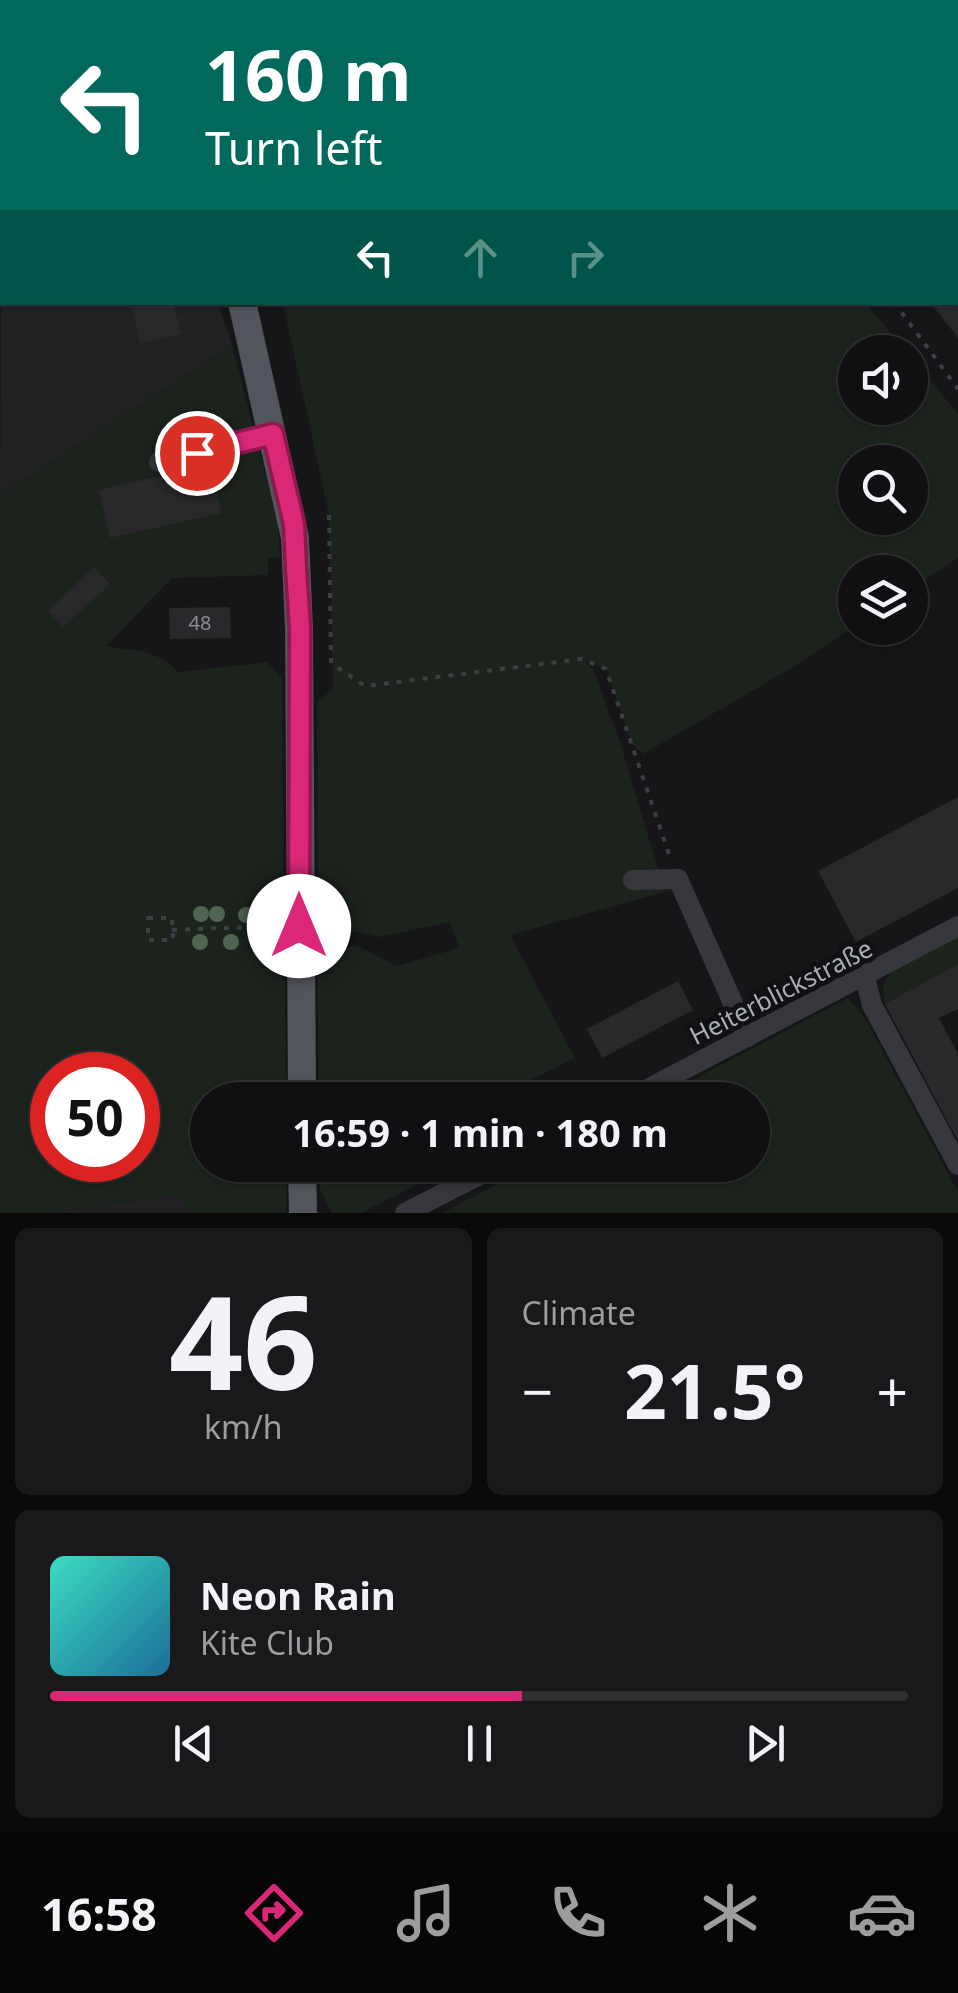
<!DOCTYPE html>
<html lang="en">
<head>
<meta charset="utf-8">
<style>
	body { margin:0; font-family:"Noto Sans",sans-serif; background:#19191b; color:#f1f3f6; height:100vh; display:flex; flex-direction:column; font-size:38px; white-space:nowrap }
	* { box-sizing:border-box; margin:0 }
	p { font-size:32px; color:#9c9d9f }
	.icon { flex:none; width:55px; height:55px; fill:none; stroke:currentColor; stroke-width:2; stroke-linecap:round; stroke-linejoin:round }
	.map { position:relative; height:1213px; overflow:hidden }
	.panel { display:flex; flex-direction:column; gap:15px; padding:15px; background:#09090a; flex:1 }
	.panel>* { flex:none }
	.guide { position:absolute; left:0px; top:0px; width:960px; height:305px; box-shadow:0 2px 8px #0004,0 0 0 2px #303032; background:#00695c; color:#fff; overflow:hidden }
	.buttons { position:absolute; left:838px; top:335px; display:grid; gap:20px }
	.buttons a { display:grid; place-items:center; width:90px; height:90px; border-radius:50%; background:#101012; box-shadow:0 2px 8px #0004,0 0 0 2px #303032; font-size:50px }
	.speed { position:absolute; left:30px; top:1052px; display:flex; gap:20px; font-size:50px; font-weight:700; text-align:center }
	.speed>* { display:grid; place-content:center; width:130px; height:130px; border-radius:50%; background:#101012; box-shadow:0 2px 8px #0004,0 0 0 2px #303032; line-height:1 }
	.speed .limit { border:15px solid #d22; background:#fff; color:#111 }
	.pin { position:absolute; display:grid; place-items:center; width:85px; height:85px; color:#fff; margin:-42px; border:5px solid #fff; border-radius:50%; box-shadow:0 2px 10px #0007 }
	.me { position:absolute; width:110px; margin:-55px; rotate:0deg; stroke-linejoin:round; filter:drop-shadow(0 0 8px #0008) }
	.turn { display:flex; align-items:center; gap:35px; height:210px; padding:0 40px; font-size:45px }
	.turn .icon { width:130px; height:130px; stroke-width:2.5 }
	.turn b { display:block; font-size:70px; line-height:85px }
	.lanes { display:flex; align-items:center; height:95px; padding:0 40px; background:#0003; justify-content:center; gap:50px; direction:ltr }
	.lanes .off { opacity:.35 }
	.big { font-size:75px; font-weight:700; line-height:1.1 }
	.panel .widget { flex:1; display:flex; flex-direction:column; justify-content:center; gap:15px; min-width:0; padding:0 35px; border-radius:15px; background:#19191b }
	.panel .dial { align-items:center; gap:0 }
	.dial b { font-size:130px; line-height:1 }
	.song { display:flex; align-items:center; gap:30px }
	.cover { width:120px; height:120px; border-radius:15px; background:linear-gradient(135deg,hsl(170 70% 55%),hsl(200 70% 35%)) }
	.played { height:10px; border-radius:5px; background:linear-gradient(90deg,#db2777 55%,#303032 55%) }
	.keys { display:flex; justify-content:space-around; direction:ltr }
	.heat { display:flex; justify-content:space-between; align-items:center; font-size:55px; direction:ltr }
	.panel .tiles { flex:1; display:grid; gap:15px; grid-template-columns:1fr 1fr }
	.widget:last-child { grid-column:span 2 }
	.trip { position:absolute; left:190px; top:1082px; width:580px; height:100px; border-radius:50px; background:#101012; box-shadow:0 2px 8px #0004,0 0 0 2px #303032; font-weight:700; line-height:100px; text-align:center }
	.menu { display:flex; height:160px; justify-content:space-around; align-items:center; background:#060607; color:#9c9d9f }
	.menu .icon { width:70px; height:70px }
	.menu .active { color:#db2777 }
	.menu b { font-size:45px; color:#f1f3f6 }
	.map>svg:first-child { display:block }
	.built { fill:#222225 }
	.green { fill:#1c231d; fill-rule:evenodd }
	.building { fill:#29292c }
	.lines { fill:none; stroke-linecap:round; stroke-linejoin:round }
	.path { stroke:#3d3f44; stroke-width:4; stroke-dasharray:5 8; stroke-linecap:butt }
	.minor { stroke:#37383d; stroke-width:20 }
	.major { stroke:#53555c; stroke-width:28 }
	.tree { fill:#506452 }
	.route-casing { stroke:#8e194d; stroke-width:25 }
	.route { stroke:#db2777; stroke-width:18 }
	.labels { text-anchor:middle; stroke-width:10; stroke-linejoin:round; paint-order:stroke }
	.number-label { font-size:20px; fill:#888b94 }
	.street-label { font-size:25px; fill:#a8adb8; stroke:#111113 }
</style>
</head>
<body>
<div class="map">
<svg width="958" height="1213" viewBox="0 0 958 1213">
	<rect width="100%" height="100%" fill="#161618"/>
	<g class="built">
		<path d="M2 137V302L218 303 232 345 0 495Z"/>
		<path d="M182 1195 189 1213H47Z"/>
	</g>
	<g class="green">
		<path d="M283 303H865L907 352H855V408H910V356L958 414V558L910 590V572H855V626L795 666 643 754 632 744 606 669 585 661 594 671 621 745 665 892 510 935 575 1058 516 1087 523 1100H319L317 954 356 945 397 966 459 948 450 922 380 937 318 925 317 702 333 689 329 515ZM855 462H910V518H855Z"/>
		<path d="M232 345 278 523 280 557 268 558V575L172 578 106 646C133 651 158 649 178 672L267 662 282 678 286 1100H208V1165H287L286 1213H189L182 1195 47 1213H0V495ZM52 1075H138V1160H52Z"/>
		<path d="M958 935V964L885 1004 883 987 891 970Z"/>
		<path d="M848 998 865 1018 958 1192V1213H442L533 1165H752V1100H655Z"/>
		<path d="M320 1165H455L361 1213H332L320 1189Z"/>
	</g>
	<g class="building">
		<path d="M131 302H173L181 334 140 343Z"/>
		<path d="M930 302H958V338Z"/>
		<path d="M210 465 221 513 110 538 99 490Z"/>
		<path d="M94 567 110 584 63 627 48 611Z"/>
		<path d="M230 607 231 638 170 639 169 608Z"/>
		<path d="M958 797V888L856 942 818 871Z"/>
		<path d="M958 964V1009L939 1018 958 1054V1141L885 1004Z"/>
		<path d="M678 981 693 1010 602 1058 587 1029Z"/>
	</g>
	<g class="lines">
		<g class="path">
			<path d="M137 0V2"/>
			<path d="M726 0 727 2"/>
			<path d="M81 2 85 0"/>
			<path d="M447 2 452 0"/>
			<path d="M490 2 495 0"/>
			<path d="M0 53 2 51"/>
			<path d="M0 124 2 122"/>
			<path d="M894 302 958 389"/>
			<path d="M329 515 331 663 365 686 582 659 606 669 671 860"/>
			<path d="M148 918H172L173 940H148Z"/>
			<path d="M172 930 279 926"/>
		</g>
		<g class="minor">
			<path d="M0 87 2 86"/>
			<path d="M159 462 273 434"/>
			<path d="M633 880 678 879 748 1037"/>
			<path d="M865 977 872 1005 958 1165"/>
			<path d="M626 1100 958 926"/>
			<path d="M405 1213 499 1165"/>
		</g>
		<g class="major">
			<path d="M165 0V2"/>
			<path d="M242 302 295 538 299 629 302 1100"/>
			<path d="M302 1165 303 1213"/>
		</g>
	</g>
	<g class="tree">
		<circle cx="261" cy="913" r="8"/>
		<circle cx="201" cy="914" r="8"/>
		<circle cx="217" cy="914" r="8"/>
		<circle cx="246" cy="915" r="8"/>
		<circle cx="260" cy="941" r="8"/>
		<circle cx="200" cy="942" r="8"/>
		<circle cx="231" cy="942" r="8"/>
	</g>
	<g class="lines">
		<defs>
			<path id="route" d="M197 453 273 434 294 524 296 568 300 628 299 926"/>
		</defs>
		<use href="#route" class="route-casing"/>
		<use href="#route" class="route"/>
	</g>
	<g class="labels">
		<g class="number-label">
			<text x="200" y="630">48</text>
		</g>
		<g class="street-label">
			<text transform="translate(781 992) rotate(-27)" y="9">Heiterblickstraße</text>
		</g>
	</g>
</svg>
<div class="buttons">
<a><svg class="icon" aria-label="sound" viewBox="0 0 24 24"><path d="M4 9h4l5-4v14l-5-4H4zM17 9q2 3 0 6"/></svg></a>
<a><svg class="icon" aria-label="search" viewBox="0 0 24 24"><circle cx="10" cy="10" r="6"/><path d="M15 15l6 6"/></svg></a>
<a><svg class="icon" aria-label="layers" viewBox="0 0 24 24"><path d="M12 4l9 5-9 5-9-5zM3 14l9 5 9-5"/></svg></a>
</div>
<div class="speed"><div class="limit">50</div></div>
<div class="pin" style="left:197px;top:453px;background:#d93025"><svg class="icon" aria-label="arrive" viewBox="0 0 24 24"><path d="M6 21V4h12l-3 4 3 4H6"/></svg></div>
<svg class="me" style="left:299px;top:926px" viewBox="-20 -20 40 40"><circle r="19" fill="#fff"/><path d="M0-13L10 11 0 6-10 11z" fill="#db2777"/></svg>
<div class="trip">16:59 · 1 min · 180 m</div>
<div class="guide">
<div class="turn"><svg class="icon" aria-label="left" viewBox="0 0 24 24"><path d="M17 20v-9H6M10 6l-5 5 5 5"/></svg><div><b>160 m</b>Turn left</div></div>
<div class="lanes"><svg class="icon" aria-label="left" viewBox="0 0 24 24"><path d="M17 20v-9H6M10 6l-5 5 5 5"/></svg><svg class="icon off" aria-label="ahead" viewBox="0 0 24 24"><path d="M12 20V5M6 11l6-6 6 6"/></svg><svg class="icon off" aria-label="right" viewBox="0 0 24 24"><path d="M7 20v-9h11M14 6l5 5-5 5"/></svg></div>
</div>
</div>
<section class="panel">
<div class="tiles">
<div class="widget dial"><b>46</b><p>km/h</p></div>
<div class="widget"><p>Climate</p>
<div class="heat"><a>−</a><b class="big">21.5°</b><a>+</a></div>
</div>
<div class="widget">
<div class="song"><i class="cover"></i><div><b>Neon Rain</b><p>Kite Club</p></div></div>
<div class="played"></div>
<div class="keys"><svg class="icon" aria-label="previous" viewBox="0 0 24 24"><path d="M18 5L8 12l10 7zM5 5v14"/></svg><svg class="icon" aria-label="pause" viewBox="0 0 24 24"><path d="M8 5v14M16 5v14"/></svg><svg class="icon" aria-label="next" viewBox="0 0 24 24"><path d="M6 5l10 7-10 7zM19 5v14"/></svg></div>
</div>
</div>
</section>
<nav class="menu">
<b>16:58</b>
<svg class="icon active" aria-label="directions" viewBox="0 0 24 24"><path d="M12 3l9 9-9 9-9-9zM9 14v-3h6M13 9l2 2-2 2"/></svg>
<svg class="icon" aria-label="music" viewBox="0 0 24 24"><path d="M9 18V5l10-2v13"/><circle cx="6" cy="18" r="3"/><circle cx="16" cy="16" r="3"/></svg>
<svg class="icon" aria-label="phone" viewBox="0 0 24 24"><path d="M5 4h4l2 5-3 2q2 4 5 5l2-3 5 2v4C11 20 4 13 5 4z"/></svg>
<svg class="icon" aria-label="climate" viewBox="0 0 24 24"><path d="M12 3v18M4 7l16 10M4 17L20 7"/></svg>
<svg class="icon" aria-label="car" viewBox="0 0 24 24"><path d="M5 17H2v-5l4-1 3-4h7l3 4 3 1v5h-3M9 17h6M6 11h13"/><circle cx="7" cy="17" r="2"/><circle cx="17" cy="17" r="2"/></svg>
</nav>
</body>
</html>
